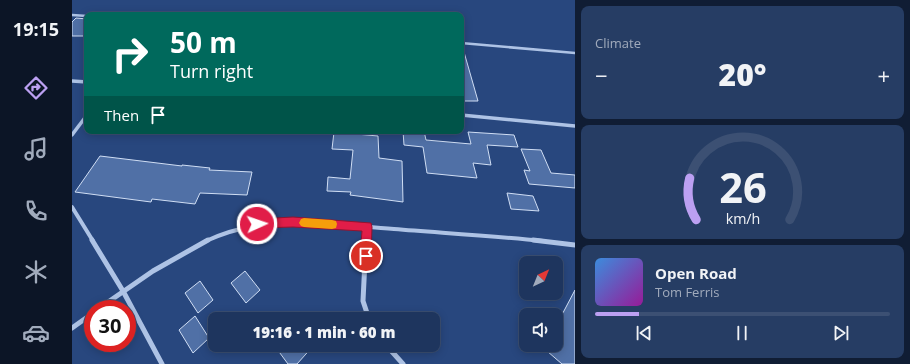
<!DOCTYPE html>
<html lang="en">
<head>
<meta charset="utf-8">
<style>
	body { margin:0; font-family:"Open Sans",sans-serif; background:#263d64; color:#f1f3f6; height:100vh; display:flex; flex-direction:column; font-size:15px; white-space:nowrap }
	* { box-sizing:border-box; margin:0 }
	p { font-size:13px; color:#a1abbc }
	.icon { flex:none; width:22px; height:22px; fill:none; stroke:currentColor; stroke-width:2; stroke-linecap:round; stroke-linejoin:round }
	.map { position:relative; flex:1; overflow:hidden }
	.sheet { display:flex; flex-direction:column; gap:6px; padding:6px; background:#101d34; width:335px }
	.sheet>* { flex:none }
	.guide { position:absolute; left:12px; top:12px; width:380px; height:122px; border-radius:8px; box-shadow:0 2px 10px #0003,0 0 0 1px #3c5073; background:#00695c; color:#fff; overflow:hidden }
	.needle { width:26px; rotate:43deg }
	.buttons { position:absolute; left:447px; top:256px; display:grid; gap:8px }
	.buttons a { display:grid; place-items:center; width:44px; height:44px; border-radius:8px; background:#1e355e; box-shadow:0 2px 10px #0003,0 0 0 1px #3c5073; font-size:20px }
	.speed { position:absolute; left:12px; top:300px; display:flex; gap:8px; font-size:20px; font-weight:700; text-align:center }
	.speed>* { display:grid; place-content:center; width:52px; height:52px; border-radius:50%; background:#1e355e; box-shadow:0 2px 10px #0003,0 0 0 1px #3c5073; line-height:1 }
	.speed .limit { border:6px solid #d22; background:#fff; color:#111 }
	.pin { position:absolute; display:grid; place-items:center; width:34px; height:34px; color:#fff; margin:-17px; border:2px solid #fff; border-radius:50%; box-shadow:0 1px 4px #0007 }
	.me { position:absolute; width:44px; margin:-22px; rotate:87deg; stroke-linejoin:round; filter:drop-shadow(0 0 3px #0008) }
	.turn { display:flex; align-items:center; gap:14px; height:84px; padding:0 20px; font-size:18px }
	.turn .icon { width:52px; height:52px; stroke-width:2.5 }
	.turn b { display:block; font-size:28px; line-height:34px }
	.then { display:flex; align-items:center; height:38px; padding:0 20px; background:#0003; gap:8px; font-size:15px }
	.big { font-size:30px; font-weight:800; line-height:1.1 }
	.sheet .card { flex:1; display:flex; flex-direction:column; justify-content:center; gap:6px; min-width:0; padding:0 14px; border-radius:8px; background:#263d64 }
	.sheet .dial { align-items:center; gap:0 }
	.dial svg { height:104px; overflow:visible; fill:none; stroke:#3c5073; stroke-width:7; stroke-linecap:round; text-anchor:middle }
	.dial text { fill:#f1f3f6; stroke:none }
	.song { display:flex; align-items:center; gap:12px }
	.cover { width:48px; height:48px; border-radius:6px; background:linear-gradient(135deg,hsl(210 70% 55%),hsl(300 70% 35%)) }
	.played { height:4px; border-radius:2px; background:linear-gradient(90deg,#bca0f2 15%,#3c5073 15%) }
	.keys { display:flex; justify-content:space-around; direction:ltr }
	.heat { display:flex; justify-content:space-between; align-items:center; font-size:22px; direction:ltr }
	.trip { position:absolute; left:136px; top:312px; width:232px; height:40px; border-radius:8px; background:#1e355e; box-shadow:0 2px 10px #0003,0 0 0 1px #3c5073; font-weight:800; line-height:40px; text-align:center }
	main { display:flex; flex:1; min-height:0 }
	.menu { display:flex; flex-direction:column; width:72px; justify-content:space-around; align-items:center; background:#0c1526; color:#a1abbc }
	.menu .icon { width:28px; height:28px }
	.menu .active { color:#bca0f2 }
	.menu b { font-size:18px; color:#f1f3f6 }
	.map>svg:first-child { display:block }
	.building { fill:#5070a6; stroke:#d0def4 }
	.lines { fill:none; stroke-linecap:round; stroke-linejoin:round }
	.street-far3 { stroke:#aec3e5; stroke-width:2.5 }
	.street-far2 { stroke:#aec3e5; stroke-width:3.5 }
	.street-far1 { stroke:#aec3e5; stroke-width:4 }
	.street { stroke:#aec3e5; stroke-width:5 }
	.route { fill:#e11d48; stroke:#92132f }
	.slow { fill:#f59e0b }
</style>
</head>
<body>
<main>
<nav class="menu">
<b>19:15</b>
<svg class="icon active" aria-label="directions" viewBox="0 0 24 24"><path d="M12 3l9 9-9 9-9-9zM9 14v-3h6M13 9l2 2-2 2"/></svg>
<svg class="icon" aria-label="music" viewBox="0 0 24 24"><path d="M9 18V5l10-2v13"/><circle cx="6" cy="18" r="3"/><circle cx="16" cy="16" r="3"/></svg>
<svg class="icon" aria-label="phone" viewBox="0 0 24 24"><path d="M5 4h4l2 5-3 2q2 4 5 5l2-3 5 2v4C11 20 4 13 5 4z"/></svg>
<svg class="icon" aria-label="climate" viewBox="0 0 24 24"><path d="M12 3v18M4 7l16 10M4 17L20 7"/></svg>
<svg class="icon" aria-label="car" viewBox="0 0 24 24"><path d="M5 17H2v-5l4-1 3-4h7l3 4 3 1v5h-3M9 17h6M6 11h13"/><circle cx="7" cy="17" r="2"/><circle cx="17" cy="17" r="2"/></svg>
</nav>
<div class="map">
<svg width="503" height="364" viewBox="0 0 503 364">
	<rect width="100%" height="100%" fill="#28477e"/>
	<g class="building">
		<path d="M4 18 15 19V32L11 36H0V22Z"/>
		<path d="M392 52 406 101H389V53Z"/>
		<path d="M331 131H352L354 140 399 144 396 132 442 135 446 147 415 145 419 165 401 163 405 178 355 173 351 147 332 145Z"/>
		<path d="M262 132 306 136 307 158 330 161 331 202 278 195 279 192 255 191 256 177 278 179 281 150 260 149Z"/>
		<path d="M449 149 469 150 479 173 503 175V188L457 184 452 170 458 171Z"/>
		<path d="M28 156 110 166V165L138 168 137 170 180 172 175 195 128 193 123 204 80 199 79 202 3 192Z"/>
		<path d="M435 193 461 196 467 211 439 209Z"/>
		<path d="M173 271 188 290 174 303 159 283Z"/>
		<path d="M128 281 141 300 126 313 113 293Z"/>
		<path d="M503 290V364H490L468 345H484V326Z"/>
		<path d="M123 316 137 338 121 353 107 330Z"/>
		<path d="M202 345H242L225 364H216Z"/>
	</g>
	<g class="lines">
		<g class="street-far3">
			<path d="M0 15 15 16"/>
			<path d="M389 43 503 53"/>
		</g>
		<g class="street-far2">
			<path d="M0 81 15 82"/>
			<path d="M389 115 503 126"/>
			<path d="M0 135 15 115"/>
		</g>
		<g class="street-far1">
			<path d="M0 207 21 241"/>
			<path d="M134 241C197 212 255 224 322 229 372 233 421 236 471 241"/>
			<path d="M294 241 295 227"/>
		</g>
		<g class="street">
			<path d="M20 240 51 291 90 364"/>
			<path d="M294 240 291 301 297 319"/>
			<path d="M461 240 503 245"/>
			<path d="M26 309 81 271 136 240"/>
			<path d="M0 328 21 313"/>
			<path d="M314 345 331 364"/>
		</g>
	</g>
	<path class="route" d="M221 217 299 223 300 227 299 256 297 260 294 262 290 260 288 256 290 231 221 227 185 228 181 227 180 224 181 220 185 219Z"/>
	<path class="slow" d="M232 218 260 220 264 221 265 224 264 228 260 229 232 227 229 226 227 223 229 219Z"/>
</svg>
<div class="buttons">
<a><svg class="needle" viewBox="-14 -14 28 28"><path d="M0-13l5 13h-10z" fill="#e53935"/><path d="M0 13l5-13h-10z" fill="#a1abbc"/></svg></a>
<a><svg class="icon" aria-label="sound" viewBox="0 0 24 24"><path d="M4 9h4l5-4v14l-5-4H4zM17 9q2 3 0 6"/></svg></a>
</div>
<div class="speed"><div class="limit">30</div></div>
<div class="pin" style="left:294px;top:256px;background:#d93025"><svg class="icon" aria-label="arrive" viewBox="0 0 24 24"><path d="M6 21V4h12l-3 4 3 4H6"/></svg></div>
<svg class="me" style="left:185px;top:224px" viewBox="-20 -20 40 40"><circle r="17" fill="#e11d48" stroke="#fff" stroke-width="3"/><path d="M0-11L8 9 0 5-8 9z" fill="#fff"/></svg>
<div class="trip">19:16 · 1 min · 60 m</div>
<div class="guide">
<div class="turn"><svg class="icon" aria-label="right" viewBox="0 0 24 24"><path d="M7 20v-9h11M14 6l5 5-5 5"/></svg><div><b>50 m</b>Turn right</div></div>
<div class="then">Then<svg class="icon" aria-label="arrive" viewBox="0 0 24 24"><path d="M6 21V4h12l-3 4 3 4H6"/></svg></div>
</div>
</div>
<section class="sheet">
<div class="card"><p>Climate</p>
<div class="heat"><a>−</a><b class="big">20°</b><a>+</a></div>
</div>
<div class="card dial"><svg viewBox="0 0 100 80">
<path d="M14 69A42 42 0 1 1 86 69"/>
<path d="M14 69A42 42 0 0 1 9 37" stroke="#bca0f2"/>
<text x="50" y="56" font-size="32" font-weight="700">26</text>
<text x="50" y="72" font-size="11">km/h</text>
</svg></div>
<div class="card">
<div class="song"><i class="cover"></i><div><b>Open Road</b><p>Tom Ferris</p></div></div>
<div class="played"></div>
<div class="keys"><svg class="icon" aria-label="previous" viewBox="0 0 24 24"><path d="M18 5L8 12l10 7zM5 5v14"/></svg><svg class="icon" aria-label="pause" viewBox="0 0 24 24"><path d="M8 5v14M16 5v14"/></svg><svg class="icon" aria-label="next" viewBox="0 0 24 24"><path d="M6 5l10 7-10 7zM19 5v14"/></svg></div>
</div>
</section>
</main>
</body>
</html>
